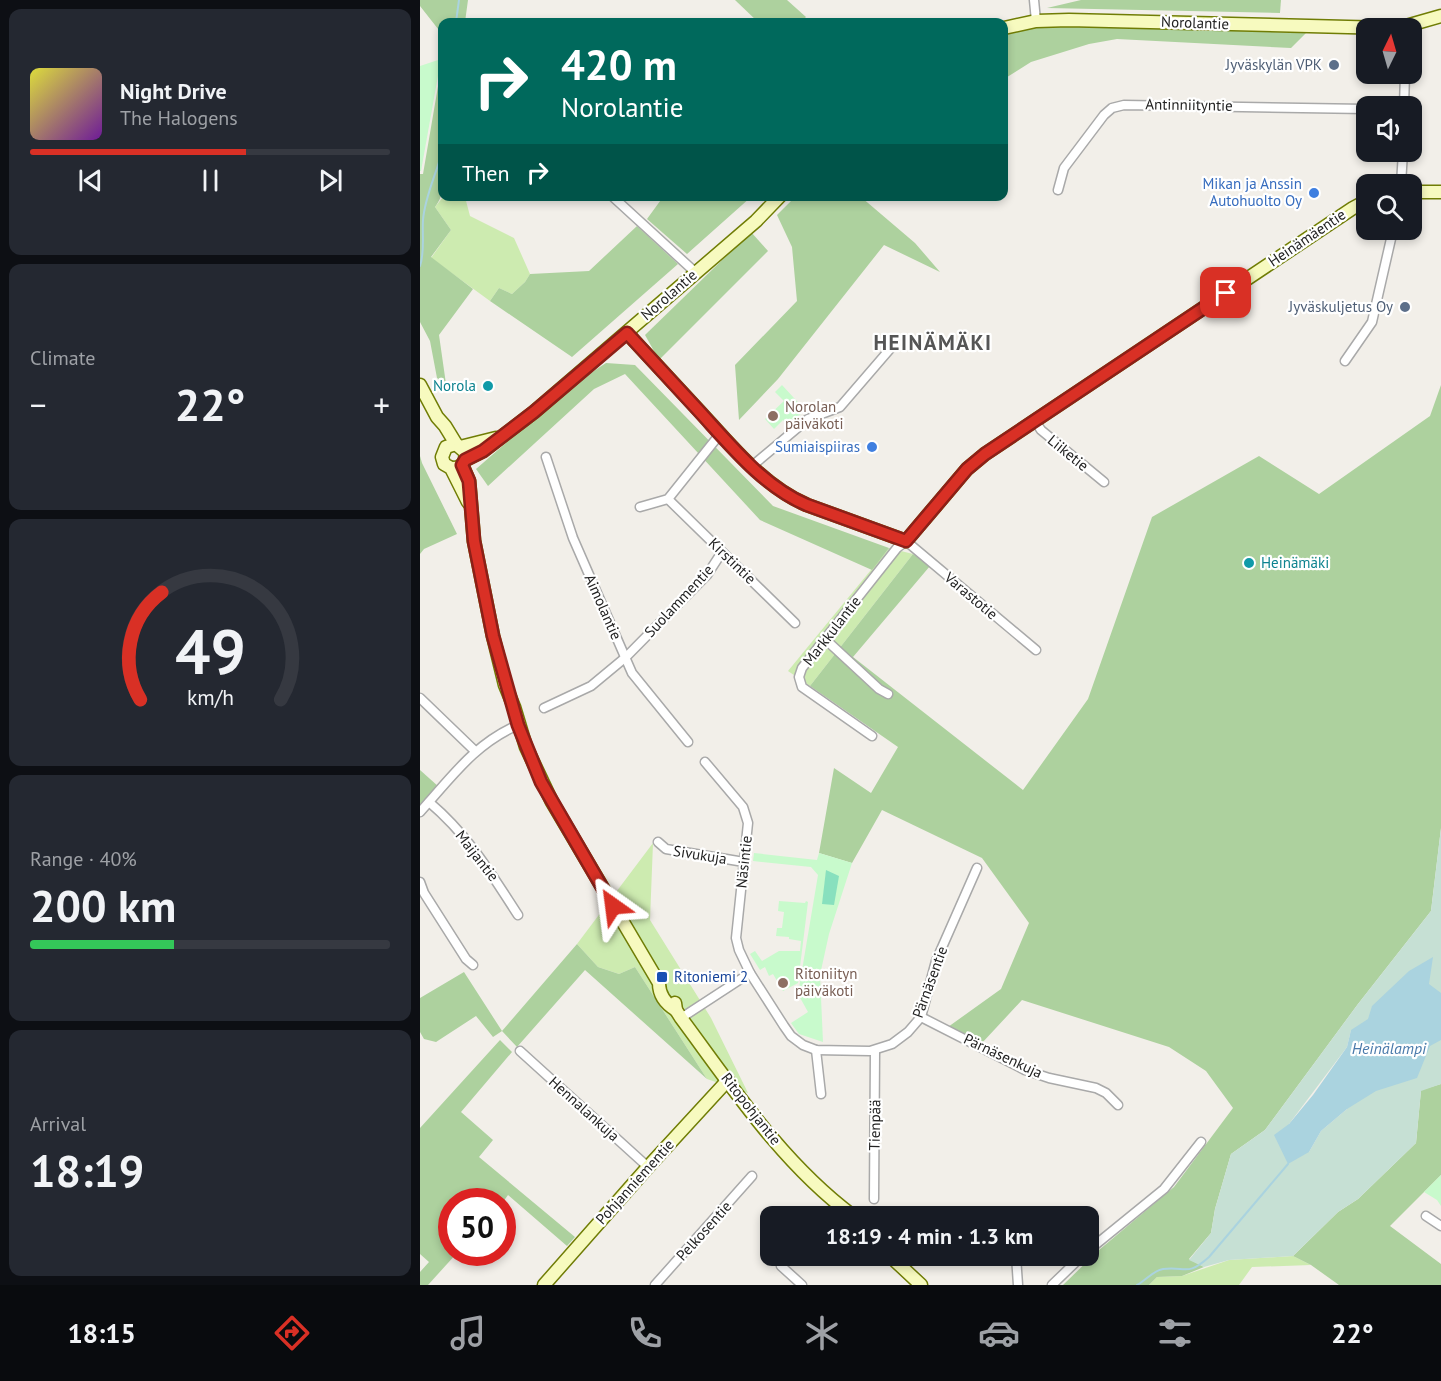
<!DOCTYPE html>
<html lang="en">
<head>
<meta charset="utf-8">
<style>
	body { margin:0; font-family:"PT Sans",sans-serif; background:#242831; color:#f1f3f6; height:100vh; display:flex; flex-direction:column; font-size:22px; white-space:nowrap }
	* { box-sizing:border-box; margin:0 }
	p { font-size:20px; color:#9ea1a6 }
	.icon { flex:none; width:33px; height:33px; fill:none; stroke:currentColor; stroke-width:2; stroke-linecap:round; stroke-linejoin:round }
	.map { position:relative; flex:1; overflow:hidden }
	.details { display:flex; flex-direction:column; gap:9px; padding:9px; background:#0d0f14; width:420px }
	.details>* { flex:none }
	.hud { position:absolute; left:18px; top:18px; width:570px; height:183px; border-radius:12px; box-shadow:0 3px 9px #0003; background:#00695c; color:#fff; overflow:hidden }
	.needle { width:39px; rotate:5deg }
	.controls { position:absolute; left:936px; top:18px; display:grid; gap:12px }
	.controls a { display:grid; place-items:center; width:66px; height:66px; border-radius:12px; background:#171b24; box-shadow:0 3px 9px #0003; font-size:30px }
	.speed { position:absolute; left:18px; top:1188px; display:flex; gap:12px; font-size:30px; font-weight:700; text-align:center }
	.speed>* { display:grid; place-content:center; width:78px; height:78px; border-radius:50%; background:#171b24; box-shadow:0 3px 9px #0003; line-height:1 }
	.speed .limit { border:9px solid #d22; background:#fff; color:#111 }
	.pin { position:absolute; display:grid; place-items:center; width:51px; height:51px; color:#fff; margin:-26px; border-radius:12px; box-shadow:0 3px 9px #0006 }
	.me { position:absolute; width:66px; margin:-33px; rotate:329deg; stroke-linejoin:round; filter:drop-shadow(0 0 4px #0008) }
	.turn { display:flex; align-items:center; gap:21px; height:126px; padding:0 24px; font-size:27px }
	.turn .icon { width:78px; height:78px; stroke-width:2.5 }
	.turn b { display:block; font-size:42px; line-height:51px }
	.then { display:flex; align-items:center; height:57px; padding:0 24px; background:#0003; gap:12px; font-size:22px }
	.big { font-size:45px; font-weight:800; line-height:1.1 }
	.details .card { flex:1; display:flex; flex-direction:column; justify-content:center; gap:9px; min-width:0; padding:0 21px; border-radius:12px; background:#242831 }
	.details .dial { align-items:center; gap:0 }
	.dial svg { height:156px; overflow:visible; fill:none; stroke:#363941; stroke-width:7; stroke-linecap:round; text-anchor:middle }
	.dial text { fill:#f1f3f6; stroke:none }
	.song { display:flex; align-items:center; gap:18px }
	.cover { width:72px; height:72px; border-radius:9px; background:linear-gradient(135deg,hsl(60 70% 55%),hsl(280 70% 35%)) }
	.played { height:6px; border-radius:3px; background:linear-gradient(90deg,#d93025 60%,#363941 60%) }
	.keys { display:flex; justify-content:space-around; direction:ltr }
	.heat { display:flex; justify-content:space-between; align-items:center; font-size:33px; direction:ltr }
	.charge { height:9px; border-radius:4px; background:linear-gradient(90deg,#34c759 40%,#363941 0) }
	.trip { position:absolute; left:340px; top:1206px; width:339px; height:60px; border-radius:12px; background:#171b24; box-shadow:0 3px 9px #0003; font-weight:800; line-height:60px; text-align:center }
	.tab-bar { display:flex; height:96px; justify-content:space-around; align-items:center; background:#090b0e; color:#9ea1a6 }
	.tab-bar .icon { width:42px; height:42px }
	.tab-bar .selected { color:#d93025 }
	.tab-bar b { font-size:27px; color:#f1f3f6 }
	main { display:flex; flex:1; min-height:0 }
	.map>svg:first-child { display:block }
	.grass { fill:#cdebb0 }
	.forest { fill:#add19e }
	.wetland { fill:#c6e0d4; fill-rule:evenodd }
	.park { fill:#c8facc }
	.pitch { fill:#88e0be }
	.water { fill:#aad3df }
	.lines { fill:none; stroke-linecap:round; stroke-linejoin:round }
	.stream { stroke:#aad3df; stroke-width:2 }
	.street-casing { stroke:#a9a9a9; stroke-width:11 }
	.secondary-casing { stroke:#707d05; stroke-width:15 }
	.street { stroke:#fff; stroke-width:8 }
	.secondary { stroke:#f7fabf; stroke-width:12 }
	.route-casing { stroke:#8d1f18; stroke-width:15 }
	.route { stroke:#d93025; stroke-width:10 }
	.service-dot { fill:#5c6f8a; stroke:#fff; stroke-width:2 }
	.shop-dot { fill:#3f7fe0; stroke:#fff; stroke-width:2 }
	.culture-dot { fill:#0f9aa8; stroke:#fff; stroke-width:2 }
	.education-dot { fill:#8d6e63; stroke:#fff; stroke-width:2 }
	.transit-dot { fill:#1a4fb4; stroke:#fff; stroke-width:2 }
	.labels { text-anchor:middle; stroke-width:4.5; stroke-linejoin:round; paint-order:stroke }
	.street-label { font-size:15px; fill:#222; stroke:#fff }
	.service-label { font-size:15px; fill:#4e5e75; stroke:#fff; text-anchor:end }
	.shop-label { font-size:15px; fill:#366cbe; stroke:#fff; text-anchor:end }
	.culture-label { font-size:15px; fill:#0d838f; stroke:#fff; text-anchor:end }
	.education-label { font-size:15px; fill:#785e54; stroke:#fff; text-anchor:start }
	.transit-label { font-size:15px; fill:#164399; stroke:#fff; text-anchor:start }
	.water-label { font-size:16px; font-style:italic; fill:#4a7aab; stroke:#fff }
	.district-label { font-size:21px; font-weight:bold; letter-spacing:1.5px; fill:#555; stroke:#fff }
</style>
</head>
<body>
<main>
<section class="details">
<div class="card">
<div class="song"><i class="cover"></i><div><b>Night Drive</b><p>The Halogens</p></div></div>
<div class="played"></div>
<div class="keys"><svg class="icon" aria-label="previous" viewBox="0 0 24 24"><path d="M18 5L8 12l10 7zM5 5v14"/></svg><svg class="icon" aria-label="pause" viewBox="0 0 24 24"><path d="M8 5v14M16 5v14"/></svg><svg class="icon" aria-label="next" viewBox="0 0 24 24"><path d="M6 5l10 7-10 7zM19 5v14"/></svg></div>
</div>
<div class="card"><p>Climate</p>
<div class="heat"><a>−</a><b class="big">22°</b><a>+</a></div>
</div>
<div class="card dial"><svg viewBox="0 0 100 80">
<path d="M14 69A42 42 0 1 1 86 69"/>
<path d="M14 69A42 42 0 0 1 25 14" stroke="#d93025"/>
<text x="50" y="56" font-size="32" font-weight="700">49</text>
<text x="50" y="72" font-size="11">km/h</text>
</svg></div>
<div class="card"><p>Range · 40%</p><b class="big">200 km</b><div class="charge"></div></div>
<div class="card"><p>Arrival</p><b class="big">18:19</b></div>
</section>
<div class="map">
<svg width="1021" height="1285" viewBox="0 0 1021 1285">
	<rect width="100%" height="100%" fill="#f2efe9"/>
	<g class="grass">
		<path d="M23 197H45L50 216 94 238 110 274 105 282 92 294 79 288 70 301 11 258 31 230 15 207Z"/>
		<path d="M469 548 493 554 390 686 368 671Z"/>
		<path d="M233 843 230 920 291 1018 328 1093 287 1079 215 967 199 974 178 967 157 944Z"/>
		<path d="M873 1256 891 1265 832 1267 819 1285H729L737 1277 762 1276 809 1260Z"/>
	</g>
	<g class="forest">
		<path d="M0 0H48L45 22H22V34L0 6Z"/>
		<path d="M315 0H367L386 17 381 22H338Z"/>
		<path d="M661 0H861L860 13 627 8Z"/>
		<path d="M616 25 886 33 871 48 697 39 669 44 611 62 584 79V33Z"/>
		<path d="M22 63V168C18 185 28 189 15 207L31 230 11 257 53 289 19 335 26 384 17 378 10 341 0 322V174H3Z"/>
		<path d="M376 196 441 197 495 243 520 272 464 245 358 379 319 420 315 365 377 301 372 247 357 215Z"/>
		<path d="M243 197V196L331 197 267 254 227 219Z"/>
		<path d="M217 226 258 264 152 357 70 301 79 288 92 294 105 282 110 274 169 271Z"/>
		<path d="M331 232 348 251 239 360 225 335Z"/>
		<path d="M186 363 215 365 353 506 469 548 452 570 340 520 205 374 174 389 68 486 56 469 154 384Z"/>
		<path d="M1021 385V828L1011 911 938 1004 845 1130 811 1154 795 1209 791 1233 769 1259 784 1267 762 1276 737 1277 729 1285H643L679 1250 754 1187 813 1108 786 1071 749 1047 602 1000 562 1043 528 1027 581 989 609 923 562 858 462 810 432 863 399 853 414 768 451 793 478 747 390 686 493 554 510 566 433 657 603 790 668 699 732 517 839 456 899 494 1010 416Z"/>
		<path d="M0 456 2 463 37 534 4 549 0 554Z"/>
		<path d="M0 770 19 787 0 808Z"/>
		<path d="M157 944 178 967 199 974 215 967 287 1079 165 970 97 1047 82 1031 73 1037 56 1016 16 1042 4 1039 0 1032V998L44 972 82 1031Z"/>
		<path d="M80 1040 92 1052 41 1112 73 1140 59 1157 155 1237 147 1246 88 1195 83 1202H32V1252L37 1253 8 1285H0V1272L9 1262 0 1254V1128Z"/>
		<path d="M1021 1084V1175L970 1226 1021 1264V1285H919L891 1265 873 1256 918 1212 938 1199 996 1143 1001 1090Z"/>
	</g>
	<path class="wetland" d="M1021 828V1084L1001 1091 996 1143 938 1199 918 1212 873 1256 809 1260 784 1267 769 1260 791 1233 795 1209 811 1154 845 1130 938 1004 1011 911ZM931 1030 927 1109 901 1131 889 1152 869 1124 927 1047Z"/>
	<g class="park">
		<path d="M21 59 1 171H0V66Z"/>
		<path d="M362 385 385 410 369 425 363 420 354 429 345 419 364 401 355 392Z"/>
		<path d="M334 853 397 860 399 853 432 863 409 934 400 975 403 1042 379 1034 371 1023 388 1012 378 994 398 875 391 867 333 861Z"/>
		<path d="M359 901 385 903 386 901 388 902 378 983 363 991 353 974 349 976 345 967 340 970 330 954 335 951 342 961 359 951H380L381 941 369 939V937L356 936 357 928H362L364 912 358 911Z"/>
		<path d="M1021 1175V1206L1017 1200 1004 1192Z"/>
	</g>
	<path class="pitch" d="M406 870 419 876 414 905 402 904Z"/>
	<path class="water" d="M1013 957 1009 984 1021 993V1040L1010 1046 997 1078 956 1091 927 1109 901 1131 889 1152 868 1164 854 1135 869 1124 893 1095 927 1047 931 1030 948 1019 952 1006 989 971Z"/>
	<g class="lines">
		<g class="stream">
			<path d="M36 22 39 0"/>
			<path d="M0 266C5 251 2 236 3 220 5 196 16 175 22 152"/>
			<path d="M717 1285C725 1281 734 1270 743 1269 766 1266 767 1277 789 1257L868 1164"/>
		</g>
		<defs>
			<g id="street">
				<path d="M614 0 616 21"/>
				<path d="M984 106 985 74"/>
				<path d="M981 184 983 152"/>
				<path d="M638 190 644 168 684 115 692 108 704 105 946 109"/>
				<path d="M192 196 275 272"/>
				<path d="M925 361 952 322 973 230"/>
				<path d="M615 421 621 430 684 482"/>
				<path d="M126 457 153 538 212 673 268 742"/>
				<path d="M332 466 388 419 420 407 470 349"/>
				<path d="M248 499 375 623"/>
				<path d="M220 507 248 499 300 434"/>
				<path d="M405 639 459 689 468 694"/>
				<path d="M0 698 55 751"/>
				<path d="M124 708 171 686 206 657 287 575 302 552"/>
				<path d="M452 736 382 687 379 677 382 668 477 548 486 541 616 650"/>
				<path d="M285 762 323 807 328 823 316 938 319 950 330 973"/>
				<path d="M9 802C49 836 70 872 98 915"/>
				<path d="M0 812C31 778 54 744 98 725"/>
				<path d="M238 842 246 849 324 862"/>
				<path d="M0 882 4 893 46 959 53 965"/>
				<path d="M501 1017 605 1070 629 1078 676 1088 686 1093 698 1105"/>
				<path d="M261 1018 330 973 364 1026 371 1036 383 1045 396 1050 450 1051 472 1044 488 1032 501 1017 516 961 557 868"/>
				<path d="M396 1050 401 1094"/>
				<path d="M100 1051 228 1167"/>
				<path d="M454 1199 455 1051"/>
				<path d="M1006 1216 1021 1226"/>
				<path d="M669 1250 744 1189 781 1142"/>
				<path d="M596 1256 598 1285"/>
				<path d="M361 1266 382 1285"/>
				<path d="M235 1285 332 1176"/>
				<path d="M632 1285 662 1256"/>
			</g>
			<g id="secondary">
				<path d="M584 28 616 21 649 20 967 28"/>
				<path d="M979 28 1021 16"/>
				<path d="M992 192H1021"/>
				<path d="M207 333C232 360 257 387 283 415 313 448 345 487 387 505L486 541 547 469 565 454 933 208 946 201"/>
				<path d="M0 385 17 417 25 426 36 444 45 452C47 462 41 469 31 468"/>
				<path d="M36 444 26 447 22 457 24 464 31 468 48 502"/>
				<path d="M40 447 76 438"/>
				<path d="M45 460 63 451 114 412 336 221 360 196"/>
				<path d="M42 465 49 481 54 541 73 636 85 685 94 707 106 747 132 802 239 983C239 995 246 1004 256 1010"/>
				<path d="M255 1003 256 1010 261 1018C313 1088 362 1163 433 1216"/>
				<path d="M470 1256 501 1285"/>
				<path d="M124 1285 228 1167 308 1080"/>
			</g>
		</defs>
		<use href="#street" class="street-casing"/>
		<use href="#secondary" class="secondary-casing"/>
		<use href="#street" class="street"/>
		<use href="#secondary" class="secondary"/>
	</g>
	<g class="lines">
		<defs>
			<path id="route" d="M193 906 121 782 98 725 73 636 54 541 49 481 42 465 45 460 63 451 114 412 207 333C231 359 255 385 279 411 311 446 344 487 387 505L486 541 547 469 565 454 806 293"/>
		</defs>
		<use href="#route" class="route-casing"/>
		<use href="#route" class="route"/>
	</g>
	<g class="service-dot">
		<circle cx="914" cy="65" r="6"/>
		<circle cx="985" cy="307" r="6"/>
	</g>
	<g class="shop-dot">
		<circle cx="894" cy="193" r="6"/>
		<circle cx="452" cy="447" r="6"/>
	</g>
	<g class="culture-dot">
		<circle cx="68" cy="386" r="6"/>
		<circle cx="829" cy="563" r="6"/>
	</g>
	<g class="education-dot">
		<circle cx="353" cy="416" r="6"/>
		<circle cx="363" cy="983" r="6"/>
	</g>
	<rect class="transit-dot" x="236" y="971" width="12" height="12" rx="3"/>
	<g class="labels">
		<g class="street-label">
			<text transform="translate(775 23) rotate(2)" y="5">Norolantie</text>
			<text transform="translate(769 105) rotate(1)" y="5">Antinniityntie</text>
			<text transform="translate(887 238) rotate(-34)" y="5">Heinämäentie</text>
			<text transform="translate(249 295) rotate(-41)" y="5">Norolantie</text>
			<text transform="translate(648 453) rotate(39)" y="5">Liiketie</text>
			<text transform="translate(312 561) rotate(44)" y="5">Kirstintie</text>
			<text transform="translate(551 596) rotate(40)" y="5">Varastotie</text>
			<text transform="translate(259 601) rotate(-47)" y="5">Suolammentie</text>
			<text transform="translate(183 607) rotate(66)" y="5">Aimolantie</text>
			<text transform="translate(412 631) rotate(-52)" y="5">Markkulantie</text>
			<text transform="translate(280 855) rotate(9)" y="5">Sivukuja</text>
			<text transform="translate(57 856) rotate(52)" y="5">Maijantie</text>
			<text transform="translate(324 862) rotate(-84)" y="5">Näsintie</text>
			<text transform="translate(510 982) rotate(-70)" y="5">Pärnäsentie</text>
			<text transform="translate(583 1056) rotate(25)" y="5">Pärnäsenkuja</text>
			<text transform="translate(164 1109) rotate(42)" y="5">Hennalankuja</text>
			<text transform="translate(331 1109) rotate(52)" y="5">Ritopohjantie</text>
			<text transform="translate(455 1125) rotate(-89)" y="5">Tienpää</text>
			<text transform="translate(215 1182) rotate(-48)" y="5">Pohjanniementie</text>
			<text transform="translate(284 1231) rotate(-48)" y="5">Pelkosentie</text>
		</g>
		<g class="service-label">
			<text x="902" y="70">Jyväskylän VPK</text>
			<text x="973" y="312">Jyväskuljetus Oy</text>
		</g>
		<g class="shop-label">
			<text x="882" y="189">Mikan ja Anssin<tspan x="882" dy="17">Autohuolto Oy</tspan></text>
			<text x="440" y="452">Sumiaispiiras</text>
		</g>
		<g class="culture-label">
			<text x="56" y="391">Norola</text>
			<text x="841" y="568" text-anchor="start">Heinämäki</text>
		</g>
		<g class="education-label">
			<text x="365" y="412">Norolan<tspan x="365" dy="17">päiväkoti</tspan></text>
			<text x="375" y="979">Ritoniityn<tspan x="375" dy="17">päiväkoti</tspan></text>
		</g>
		<g class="transit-label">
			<text x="254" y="982">Ritoniemi 2</text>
		</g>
		<g class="water-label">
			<text x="969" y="1054">Heinälampi</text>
		</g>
		<g class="district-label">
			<text x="513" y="350">HEINÄMÄKI</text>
		</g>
	</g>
</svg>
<div class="controls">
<a><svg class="needle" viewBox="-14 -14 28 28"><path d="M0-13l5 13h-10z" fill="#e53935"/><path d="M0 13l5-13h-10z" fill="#9ea1a6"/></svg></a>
<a><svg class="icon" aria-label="sound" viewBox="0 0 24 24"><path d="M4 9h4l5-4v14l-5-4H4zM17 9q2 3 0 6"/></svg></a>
<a><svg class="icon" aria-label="search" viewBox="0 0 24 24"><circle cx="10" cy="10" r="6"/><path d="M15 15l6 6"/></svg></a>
</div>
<div class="speed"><div class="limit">50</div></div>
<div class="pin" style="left:806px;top:293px;background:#d93025"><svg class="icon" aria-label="arrive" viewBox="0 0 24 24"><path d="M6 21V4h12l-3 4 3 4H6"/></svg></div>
<svg class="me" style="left:193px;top:906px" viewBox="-20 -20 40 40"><path d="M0-17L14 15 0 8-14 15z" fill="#d93025" stroke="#fff" stroke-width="4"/></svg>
<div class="trip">18:19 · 4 min · 1.3 km</div>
<div class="hud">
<div class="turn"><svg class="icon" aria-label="right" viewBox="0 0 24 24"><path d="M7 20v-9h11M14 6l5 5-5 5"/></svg><div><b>420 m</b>Norolantie</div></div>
<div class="then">Then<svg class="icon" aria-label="right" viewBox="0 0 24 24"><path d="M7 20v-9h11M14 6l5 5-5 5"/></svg></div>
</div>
</div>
</main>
<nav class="tab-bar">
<b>18:15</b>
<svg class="icon selected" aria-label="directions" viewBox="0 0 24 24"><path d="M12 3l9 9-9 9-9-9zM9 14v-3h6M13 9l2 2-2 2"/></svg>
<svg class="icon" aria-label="music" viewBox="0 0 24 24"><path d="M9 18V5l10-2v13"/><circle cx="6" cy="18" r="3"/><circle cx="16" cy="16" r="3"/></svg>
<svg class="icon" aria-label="phone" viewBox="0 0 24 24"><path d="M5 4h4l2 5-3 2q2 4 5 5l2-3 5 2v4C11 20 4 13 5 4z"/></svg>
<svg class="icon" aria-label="climate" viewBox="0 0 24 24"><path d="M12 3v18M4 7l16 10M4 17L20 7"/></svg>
<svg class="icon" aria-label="car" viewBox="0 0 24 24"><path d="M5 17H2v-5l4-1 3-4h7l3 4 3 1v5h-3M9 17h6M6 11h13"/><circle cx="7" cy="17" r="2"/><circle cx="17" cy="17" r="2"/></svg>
<svg class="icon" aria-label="filters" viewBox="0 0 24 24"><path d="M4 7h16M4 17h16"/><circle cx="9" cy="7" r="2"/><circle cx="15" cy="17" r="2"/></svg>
<b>22°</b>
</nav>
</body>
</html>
